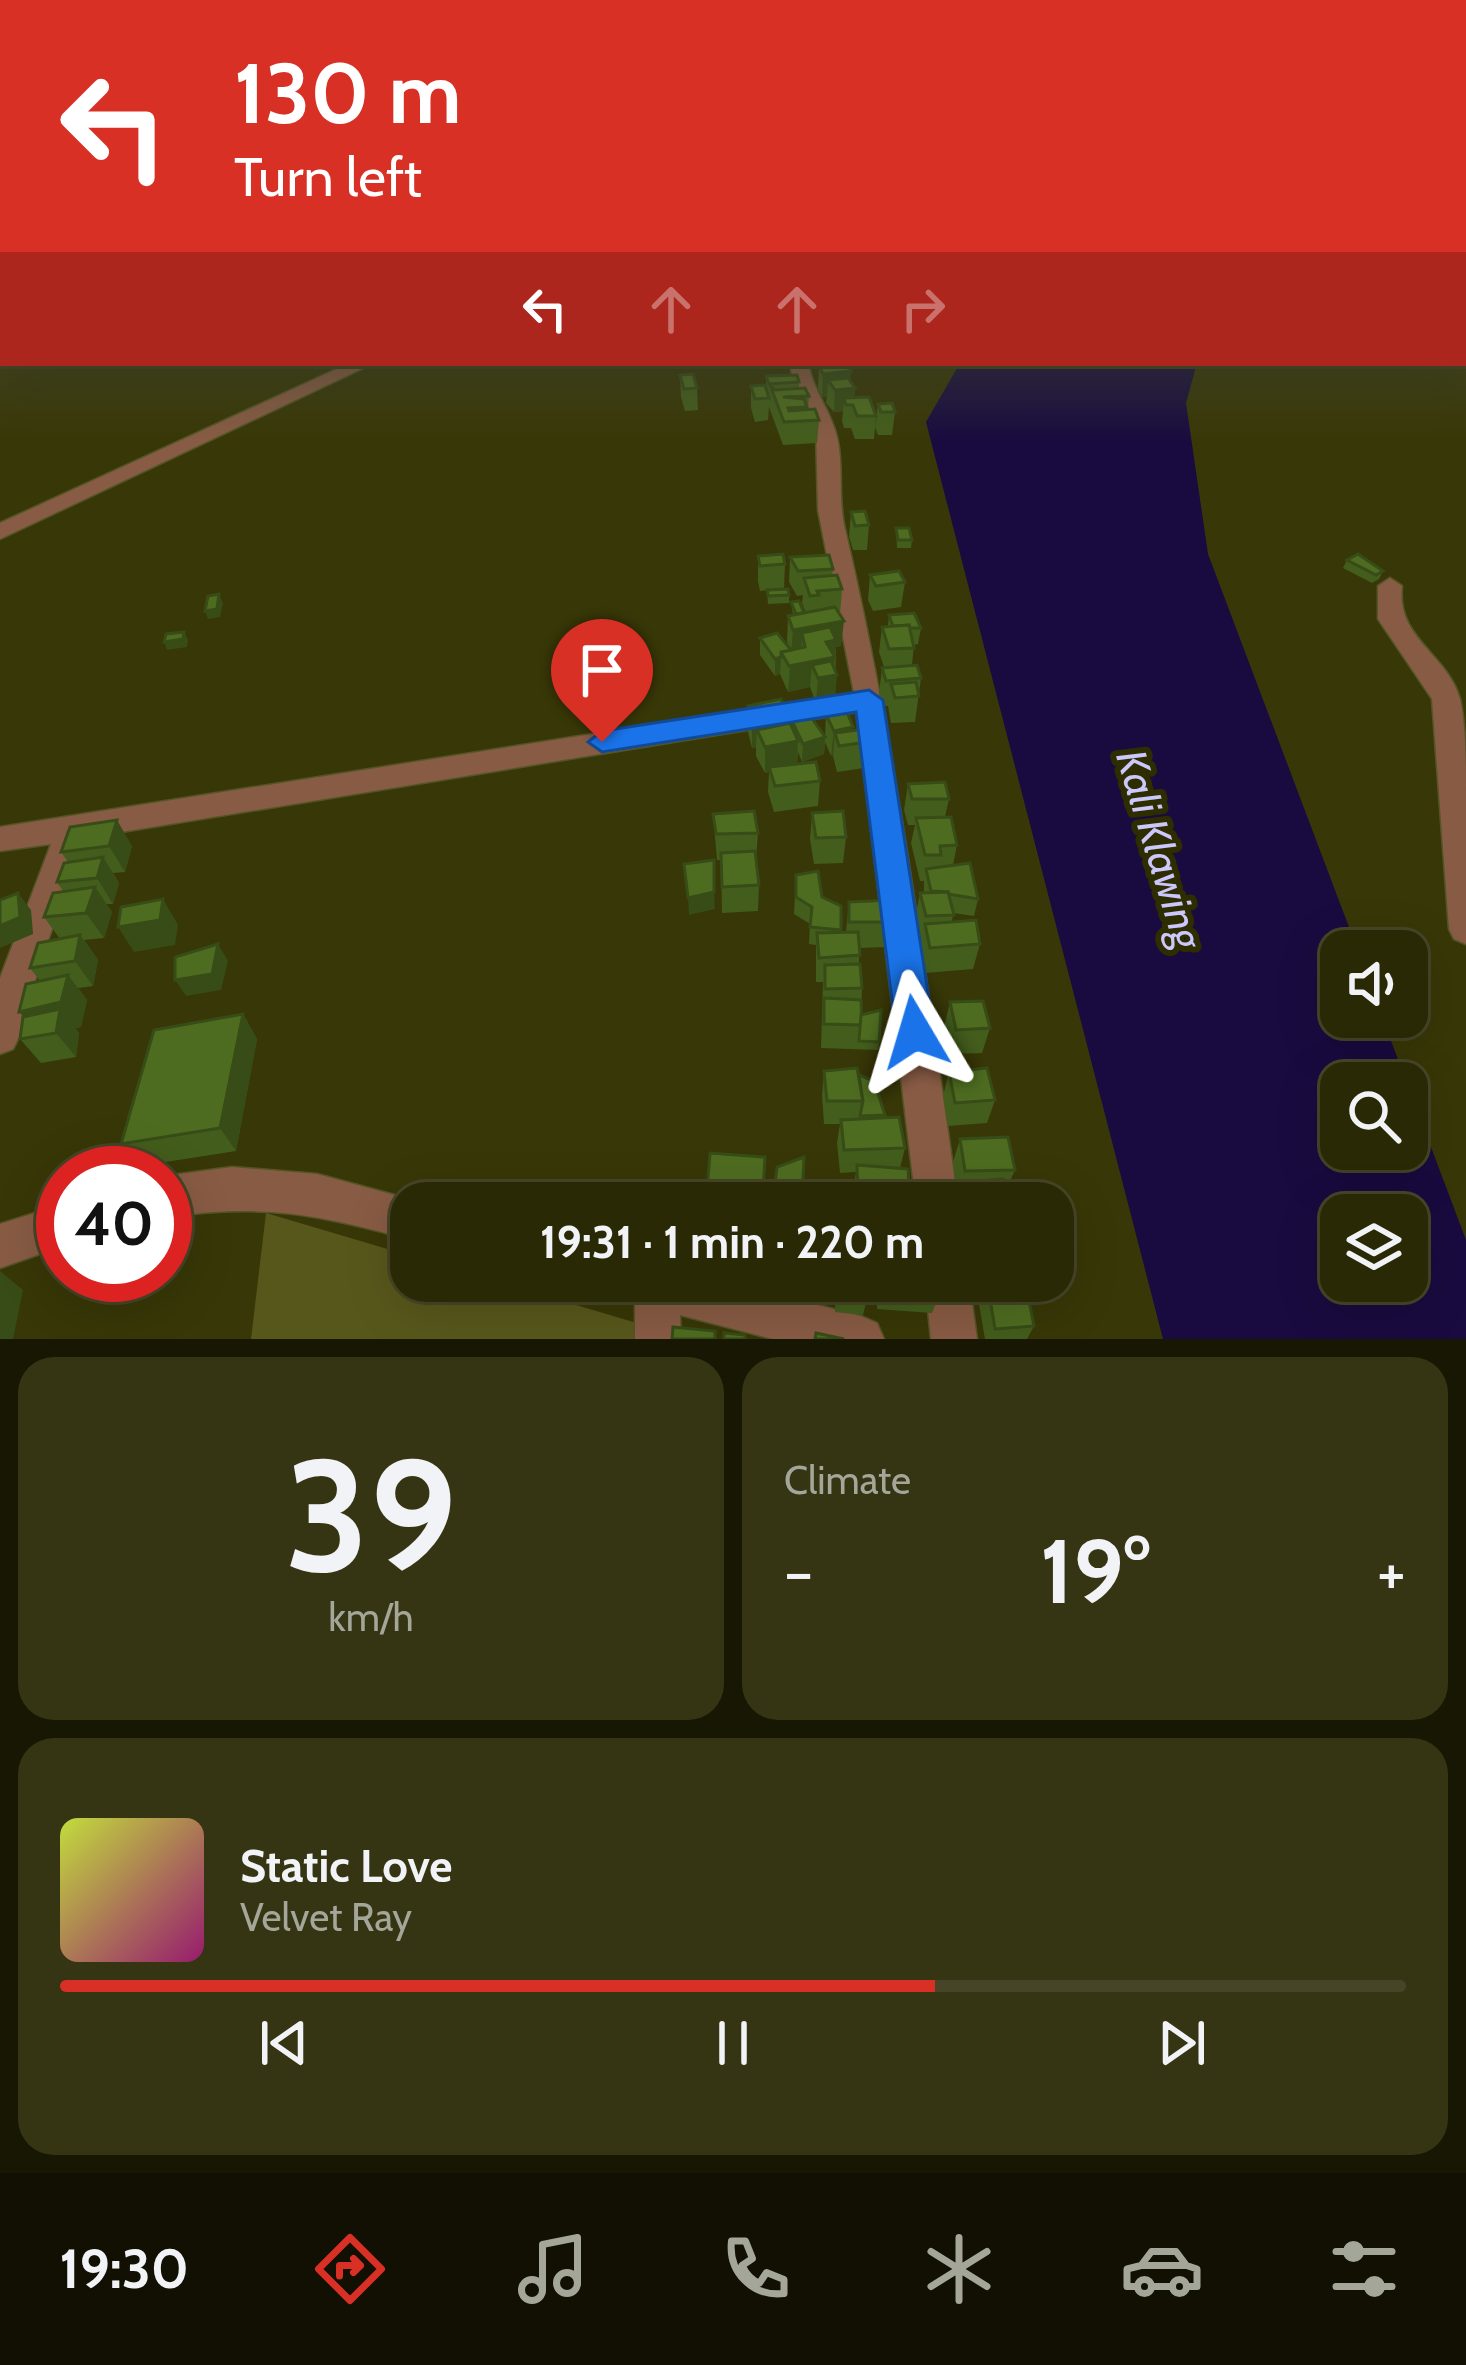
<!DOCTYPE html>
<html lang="en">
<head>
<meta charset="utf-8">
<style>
	body { margin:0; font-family:Cabin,sans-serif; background:#363513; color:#f1f3f6; height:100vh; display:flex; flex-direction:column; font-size:45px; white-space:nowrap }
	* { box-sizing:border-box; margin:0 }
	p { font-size:39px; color:#a5a69a }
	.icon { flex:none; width:66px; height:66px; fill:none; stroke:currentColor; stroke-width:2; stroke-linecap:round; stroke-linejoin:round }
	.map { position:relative; height:1339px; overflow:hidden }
	.drawer { display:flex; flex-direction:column; gap:18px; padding:18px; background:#171703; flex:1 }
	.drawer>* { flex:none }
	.guide { position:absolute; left:0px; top:0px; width:1467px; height:366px; box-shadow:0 12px 48px #0002,0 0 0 3px #464527; background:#d93025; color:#fff; overflow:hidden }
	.buttons { position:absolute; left:1320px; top:930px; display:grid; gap:24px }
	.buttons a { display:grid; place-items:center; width:108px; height:108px; border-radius:24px; background:#2a2905; box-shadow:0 12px 48px #0002,0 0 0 3px #464527; font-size:60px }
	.speed { position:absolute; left:36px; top:1146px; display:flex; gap:24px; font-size:60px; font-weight:700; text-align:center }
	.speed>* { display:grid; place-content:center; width:156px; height:156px; border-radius:50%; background:#2a2905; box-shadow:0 12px 48px #0002,0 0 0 3px #464527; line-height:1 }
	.speed .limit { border:18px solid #d22; background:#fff; color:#111 }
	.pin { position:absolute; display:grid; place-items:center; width:102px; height:102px; color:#fff; margin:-123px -51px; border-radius:50% 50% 50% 0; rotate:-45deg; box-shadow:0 0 12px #0007 }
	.pin .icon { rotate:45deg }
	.me { position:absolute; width:132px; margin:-66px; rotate:353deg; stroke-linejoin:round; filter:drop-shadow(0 0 9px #0008) }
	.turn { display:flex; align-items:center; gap:42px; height:252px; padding:0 36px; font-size:54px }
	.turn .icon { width:156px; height:156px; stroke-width:2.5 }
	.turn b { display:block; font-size:84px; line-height:102px }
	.lanes { display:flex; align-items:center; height:114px; padding:0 36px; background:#0003; justify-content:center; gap:60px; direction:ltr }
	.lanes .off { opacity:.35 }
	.big { font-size:90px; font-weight:700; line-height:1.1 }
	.drawer .tile { flex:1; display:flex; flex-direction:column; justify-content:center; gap:18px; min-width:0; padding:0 42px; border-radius:36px; background:#363513 }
	.drawer .dial { align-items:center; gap:0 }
	.dial b { font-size:156px; line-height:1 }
	.song { display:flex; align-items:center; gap:36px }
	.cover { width:144px; height:144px; border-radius:18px; background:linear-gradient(135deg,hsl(70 70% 55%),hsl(320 70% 35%)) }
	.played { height:12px; border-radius:6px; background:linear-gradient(90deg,#d93025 65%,#464527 65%) }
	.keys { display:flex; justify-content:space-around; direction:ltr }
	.heat { display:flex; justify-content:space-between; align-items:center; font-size:66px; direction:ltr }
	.drawer .tiles { flex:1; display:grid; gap:18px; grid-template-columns:1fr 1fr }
	.tile:last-child { grid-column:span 2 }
	.trip { position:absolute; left:390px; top:1182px; width:684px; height:120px; border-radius:36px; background:#2a2905; box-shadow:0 12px 48px #0002,0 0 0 3px #464527; font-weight:700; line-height:120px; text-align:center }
	.dock { display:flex; height:192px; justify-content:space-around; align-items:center; background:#111002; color:#a5a69a }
	.dock .icon { width:84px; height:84px }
	.dock .selected { color:#d93025 }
	.dock b { font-size:54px; color:#f1f3f6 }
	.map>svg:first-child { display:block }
	.green { fill:#58571b }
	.water { fill:#190b3f; fill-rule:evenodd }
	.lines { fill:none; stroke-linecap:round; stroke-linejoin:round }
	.minor-casing { stroke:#545425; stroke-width:3 }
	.minor { fill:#885b44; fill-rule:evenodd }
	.wall { fill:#435d1c }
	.shaded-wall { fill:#374c16; fill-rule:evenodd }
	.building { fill:#4e6c20; stroke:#374c16; stroke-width:3 }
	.route { fill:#1a73e8; stroke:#114b97; stroke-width:3 }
	.labels { text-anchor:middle; stroke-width:12; stroke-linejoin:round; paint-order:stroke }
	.water-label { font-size:42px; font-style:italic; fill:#ccc8fd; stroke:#2e2d00 }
</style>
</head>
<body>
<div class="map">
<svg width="1466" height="1339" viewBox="0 0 1466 1339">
	<rect width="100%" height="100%" fill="#383707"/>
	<path class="green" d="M266 1213 411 1256V1281H495L640 1324 641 1339H251Z"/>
	<path class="water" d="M960 363H1197L1186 403 1208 554 1358 951H1341V1017H1382L1466 1240V1339H1163L926 422ZM1341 1083H1407V1149H1341ZM1341 1215H1407V1281H1341Z"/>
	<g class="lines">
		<defs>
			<g id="minor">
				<path d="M1464 256 1466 257V267L1464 266Z"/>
				<path d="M350 363H374L0 539V523Z"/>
				<path d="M790 363H808C814 392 827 405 835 430 845 460 837 498 845 529 897 752 926 977 958 1203H916L857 712 85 838 42 957 19 1037 13 1049 0 1054V978L51 844 0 851V827L854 693 818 510 816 431 795 393Z"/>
				<path d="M1390 578 1402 586C1396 639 1447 653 1460 699 1466 727 1466 763 1466 793 1466 843 1466 893 1466 944L1454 939 1449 929 1432 699 1378 619V586Z"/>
				<path d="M232 1167 317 1174 424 1203H411V1240C323 1215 257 1202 165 1218V1176Z"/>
				<path d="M63 1204V1246L0 1268V1224Z"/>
				<path d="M614 1281H723L861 1316 877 1323 884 1339H773L680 1315 681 1339H635V1303L620 1297Z"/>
				<path d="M925 1281H969L977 1339H931Z"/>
			</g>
		</defs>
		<use href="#minor" class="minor-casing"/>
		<use href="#minor" class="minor"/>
	</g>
	<g class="wall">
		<path d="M819 366 850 381 855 388 854 398 876 416 874 439H855L851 428H844L842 421 843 411 834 412 826 403 827 396 822 397 818 388Z"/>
		<path d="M680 375 697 388 698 410 685 411 681 397Z"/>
		<path d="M766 376 799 382V388L809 396 808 410 819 420 817 443 783 445 769 407 768 420 755 422 751 408V386L766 387Z"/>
		<path d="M878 404 895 412 892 435H878L875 427Z"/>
		<path d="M851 512 869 525 867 550H853L849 536Z"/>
		<path d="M896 528 912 540 911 548H897Z"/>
		<path d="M758 556 785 564 784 589 789 595V603L768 604 767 590 760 591 758 581Z"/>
		<path d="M790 557 833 569 832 576 842 589 840 614 841 646 836 647 835 700 816 703 810 687 788 692 780 674 775 676 760 655V638L789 648 787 641 788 616 793 615 791 602 806 613 802 603 803 595 797 596 789 582Z"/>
		<path d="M1347 560 1383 571 1379 579 1372 583 1343 568Z"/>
		<path d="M870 575 905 582 901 607 873 611 868 600Z"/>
		<path d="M889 615 921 628 918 644 914 645 912 665 921 678 915 722 891 723 888 706H882L879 693 882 668 884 667 879 652 882 627 888 626Z"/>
		<path d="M748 706 786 724 790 723V717L825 736 826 715 853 730 867 742 864 768 837 772 833 756H831L825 742 824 754 802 762 798 752 797 764 820 781 818 806 774 812 768 792 769 772 765 773 756 756V747L752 748 748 732Z"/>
		<path d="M908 784 949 799 945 817 957 845 953 865 978 899 974 916 953 913 952 922 980 944 973 969 925 973 919 949 921 941 915 919 920 893H924V881H920L911 843 915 825H908L904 810Z"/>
		<path d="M812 813 846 837 843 863 814 864 810 839Z"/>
		<path d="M713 814 758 833 756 859 759 885 758 911 722 913 721 860H717Z"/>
		<path d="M70 827 132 846 125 872 113 873 119 883 113 904H106L112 912 104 938 84 940 98 960 93 986 78 988 87 1000 81 1027 75 1028 79 1033 76 1057 41 1063 20 1039 40 981 30 968 60 939 44 917 63 891 57 882 68 862 61 852Z"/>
		<path d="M796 875 822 897 841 906 840 932H846L849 902 892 922 888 947 859 948V964L862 988 861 1015 879 1042 878 1050 821 1048 823 982H816V945L809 944 810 924 794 914Z"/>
		<path d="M950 1002 990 1028 982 1053 950 1054 944 1027Z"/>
		<path d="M243 1014 257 1039 236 1151 140 1166 121 1144Z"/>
		<path d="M824 1071 859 1078 885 1115 884 1118 905 1148 900 1168 910 1203H853V1188L856 1172 840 1173 837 1143 840 1124H824L822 1095Z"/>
		<path d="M949 1072 995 1100 987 1123 948 1126 943 1096Z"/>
		<path d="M960 1139 1015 1170 1005 1192 1006 1203H968L971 1193H957L953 1162Z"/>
		<path d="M765 1157 763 1203H707V1190Z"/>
		<path d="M804 1157 801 1203H773L777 1167Z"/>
		<path d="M731 1281H767V1285L731 1283Z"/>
		<path d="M782 1281H810L809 1288 782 1284Z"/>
		<path d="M836 1281H868V1295L863 1315 835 1312Z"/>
		<path d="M877 1281H939L940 1293 932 1313 877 1309Z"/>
		<path d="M975 1281H1025L1034 1326 1027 1339H985Z"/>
	</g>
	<g class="shaded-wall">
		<path d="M851 371 850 388H855L853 410V405L844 398 843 411 834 412 835 390 828 380 827 396 822 397 823 374Z"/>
		<path d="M219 594 223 603 220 617 208 619 205 611Z"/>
		<path d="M844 621 841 646 836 647 833 675H837L835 700 816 703 818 678 812 665 810 687 788 692 793 630ZM802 633 805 647 801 654Z"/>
		<path d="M184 632 188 640 187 647 167 650 164 642Z"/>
		<path d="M781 657 780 674 775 676V659Z"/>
		<path d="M787 715 786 740 757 730 756 747 752 748V722Z"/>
		<path d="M853 727 852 745 835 733 833 756H831L834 731Z"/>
		<path d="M825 737 824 754 802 762 803 744Z"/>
		<path d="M798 741 797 766 769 767V772L765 773V747Z"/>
		<path d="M117 820 132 846 125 872 109 846Z"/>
		<path d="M103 857 119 883 113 904 97 878Z"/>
		<path d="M95 887 112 912 104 938 86 913Z"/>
		<path d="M714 892 715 909 689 915 688 898Z"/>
		<path d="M18 893 31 910 33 934 0 948V926Z"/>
		<path d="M163 899 178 925 175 945 134 952 118 927Z"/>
		<path d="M80 935 98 960 93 986 75 961Z"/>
		<path d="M218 944 228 961 221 990 186 996 175 980Z"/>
		<path d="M68 975 87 1000 81 1027 75 1028 79 1033 76 1057 56 1033 40 1035 19 1012Z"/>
		<path d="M243 1014 257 1039 236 1151 220 1128Z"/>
		<path d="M0 1271 23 1290 13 1339H0Z"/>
	</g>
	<g class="building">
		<path d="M846 363 851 371 823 374 819 366Z"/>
		<path d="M693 374 697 388 684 389 680 375Z"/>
		<path d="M797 375 799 382 769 384 766 376Z"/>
		<path d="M848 378 855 388 835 390 828 380Z"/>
		<path d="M765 385 769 398 755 399 751 386Z"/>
		<path d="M770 385 775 390 805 388 809 396 783 397 804 399 807 407 788 408 789 411 815 409 819 420 784 422Z"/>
		<path d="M869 397 876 416H857L853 405H846L844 398Z"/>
		<path d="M892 403 895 412H881L878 404Z"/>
		<path d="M865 511 869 525 855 526 851 512Z"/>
		<path d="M896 528H909L912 540H898Z"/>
		<path d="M783 554 785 564 760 566 758 556Z"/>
		<path d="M1358 554 1383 571 1376 575 1347 560Z"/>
		<path d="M829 555 833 569 798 571 790 557Z"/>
		<path d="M899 571 905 582 876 586 870 575Z"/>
		<path d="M837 575 842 589 817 591 819 595 810 596 804 578Z"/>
		<path d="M788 589 789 595 768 596 767 590Z"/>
		<path d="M219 594 217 609 205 611 208 596Z"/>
		<path d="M799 601 804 613 796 614 791 602Z"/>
		<path d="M835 607 844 621 793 630 788 616Z"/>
		<path d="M914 613 921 628H910L909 625 893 626 889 615Z"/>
		<path d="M909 625 914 648 889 649 882 627Z"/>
		<path d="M830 627 836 640 826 642 835 657 789 666 781 652 805 647 802 633Z"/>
		<path d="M184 632 183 639 164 642 166 634Z"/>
		<path d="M777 633 791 650 781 652V657L775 659 760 638Z"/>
		<path d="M831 661 837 675 818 678 812 665Z"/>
		<path d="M917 665 921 678 886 681 882 668Z"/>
		<path d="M916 682 919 696 895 698 891 684Z"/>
		<path d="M781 699 787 715 752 722 748 706Z"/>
		<path d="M806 710 825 737 803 744 790 717Z"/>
		<path d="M847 712 853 727 834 731 826 715Z"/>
		<path d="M790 723 798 741 765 747 757 730Z"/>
		<path d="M864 729 867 742 839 746 835 733Z"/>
		<path d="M816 762 820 781 775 786 769 767Z"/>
		<path d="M945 782 949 799H912L908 784Z"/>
		<path d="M754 811 758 833 716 834 713 814Z"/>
		<path d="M843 811 846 837 816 838 812 813Z"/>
		<path d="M951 817 957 845 940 846 941 855H925L916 818Z"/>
		<path d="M117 820 109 846 61 852 70 827Z"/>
		<path d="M755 851 759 885 722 887 721 853Z"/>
		<path d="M103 857 97 878 57 882 64 863Z"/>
		<path d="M714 860V892L688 898 684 864Z"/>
		<path d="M970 863 978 899 948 894V892L931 891 926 869Z"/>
		<path d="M818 871 822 897 841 906V930L810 927 812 907 796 897V875Z"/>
		<path d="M95 887 86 913 44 917 53 893Z"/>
		<path d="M948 892 954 915 926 916 920 893Z"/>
		<path d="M18 893 20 917 0 926V900Z"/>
		<path d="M163 899 160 920 118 927 121 907Z"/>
		<path d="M891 900 892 922H849V902Z"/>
		<path d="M976 920 980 944 930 948 925 924Z"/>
		<path d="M858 932 860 955 819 958 817 933Z"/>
		<path d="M80 935 75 961 30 968 38 943Z"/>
		<path d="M218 944 212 974 175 980V957Z"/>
		<path d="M860 964 862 988 825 989V965Z"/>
		<path d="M68 975 61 1002 19 1012 26 984Z"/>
		<path d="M824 998 861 1000 862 1025 824 1024Z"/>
		<path d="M983 1001 990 1028 956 1030 950 1002Z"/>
		<path d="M60 1009 56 1033 20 1039 23 1017Z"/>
		<path d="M881 1010 879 1042 859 1041 861 1015Z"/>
		<path d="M243 1014 220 1128 121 1144 154 1030Z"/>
		<path d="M857 1068 863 1101H827L824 1071Z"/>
		<path d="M987 1068 995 1100 955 1103 949 1072Z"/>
		<path d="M859 1075 874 1081 885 1115 860 1116 863 1101Z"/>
		<path d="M899 1117 905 1148 844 1150 841 1120Z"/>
		<path d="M1008 1137 1015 1170 965 1171 960 1139Z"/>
		<path d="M710 1153 765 1157 763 1193 707 1190Z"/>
		<path d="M804 1157 802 1200 773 1199 777 1167Z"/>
		<path d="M857 1165 908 1169 910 1203 858 1199Z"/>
		<path d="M1003 1179 1006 1203H978L976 1181Z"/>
		<path d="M839 1281H868V1295L838 1293Z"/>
		<path d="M882 1281H939L940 1293 882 1289Z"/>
		<path d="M987 1281H1025L1034 1326 995 1329Z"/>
		<path d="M673 1327 715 1331V1339H672Z"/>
		<path d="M724 1333 745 1335V1339H724Z"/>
		<path d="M816 1333 844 1339H815Z"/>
	</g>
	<linearGradient id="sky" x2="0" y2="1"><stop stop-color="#1f1e04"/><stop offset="0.57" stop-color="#4d533c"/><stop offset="1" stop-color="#4d533c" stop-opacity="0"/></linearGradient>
	<rect width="1466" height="441" fill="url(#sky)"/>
	<path class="route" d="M869 690 883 700 934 1032 928 1044 915 1049 902 1044 896 1032 856 712 602 752 588 742 602 731Z"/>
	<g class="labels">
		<g class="water-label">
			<text transform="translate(1160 849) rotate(73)" y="15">Kali Klawing</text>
		</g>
	</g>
</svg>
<div class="buttons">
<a><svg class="icon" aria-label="sound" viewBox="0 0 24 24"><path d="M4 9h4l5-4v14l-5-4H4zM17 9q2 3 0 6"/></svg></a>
<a><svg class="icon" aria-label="search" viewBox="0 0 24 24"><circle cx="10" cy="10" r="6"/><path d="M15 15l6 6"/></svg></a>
<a><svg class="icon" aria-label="layers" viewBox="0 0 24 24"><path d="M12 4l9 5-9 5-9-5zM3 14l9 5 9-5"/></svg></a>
</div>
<div class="speed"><div class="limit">40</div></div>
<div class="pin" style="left:602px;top:742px;background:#d93025"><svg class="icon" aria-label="arrive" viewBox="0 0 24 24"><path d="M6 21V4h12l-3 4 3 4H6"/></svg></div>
<svg class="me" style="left:915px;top:1032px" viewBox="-20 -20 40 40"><path d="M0-17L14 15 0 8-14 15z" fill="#1a73e8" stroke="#fff" stroke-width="4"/></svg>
<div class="trip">19:31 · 1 min · 220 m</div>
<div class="guide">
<div class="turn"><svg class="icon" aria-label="left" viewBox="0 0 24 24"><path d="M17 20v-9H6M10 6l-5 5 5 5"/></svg><div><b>130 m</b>Turn left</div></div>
<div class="lanes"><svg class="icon" aria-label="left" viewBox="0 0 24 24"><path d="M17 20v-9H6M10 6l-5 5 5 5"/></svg><svg class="icon off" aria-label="ahead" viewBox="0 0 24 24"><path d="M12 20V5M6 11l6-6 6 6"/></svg><svg class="icon off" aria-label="ahead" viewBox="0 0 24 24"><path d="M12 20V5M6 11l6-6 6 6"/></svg><svg class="icon off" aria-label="right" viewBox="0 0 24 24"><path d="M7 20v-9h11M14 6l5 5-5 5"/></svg></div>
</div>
</div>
<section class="drawer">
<div class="tiles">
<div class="tile dial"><b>39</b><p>km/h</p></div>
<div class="tile"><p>Climate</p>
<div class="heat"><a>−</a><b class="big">19°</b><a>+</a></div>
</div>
<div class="tile">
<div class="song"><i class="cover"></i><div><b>Static Love</b><p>Velvet Ray</p></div></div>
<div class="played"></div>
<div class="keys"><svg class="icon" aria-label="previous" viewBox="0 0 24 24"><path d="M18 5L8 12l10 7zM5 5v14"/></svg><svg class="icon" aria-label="pause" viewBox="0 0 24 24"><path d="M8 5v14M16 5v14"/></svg><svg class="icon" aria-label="next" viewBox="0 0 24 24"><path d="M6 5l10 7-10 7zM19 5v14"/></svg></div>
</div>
</div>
</section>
<nav class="dock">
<b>19:30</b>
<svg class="icon selected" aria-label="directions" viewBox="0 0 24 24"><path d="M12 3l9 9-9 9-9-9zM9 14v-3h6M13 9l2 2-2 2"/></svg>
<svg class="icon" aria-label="music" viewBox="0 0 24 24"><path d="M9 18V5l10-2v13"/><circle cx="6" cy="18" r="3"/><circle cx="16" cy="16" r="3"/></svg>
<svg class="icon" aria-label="phone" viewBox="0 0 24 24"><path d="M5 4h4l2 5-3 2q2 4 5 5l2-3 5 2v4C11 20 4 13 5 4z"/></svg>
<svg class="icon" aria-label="climate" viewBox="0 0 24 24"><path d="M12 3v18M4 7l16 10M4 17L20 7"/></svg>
<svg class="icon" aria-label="car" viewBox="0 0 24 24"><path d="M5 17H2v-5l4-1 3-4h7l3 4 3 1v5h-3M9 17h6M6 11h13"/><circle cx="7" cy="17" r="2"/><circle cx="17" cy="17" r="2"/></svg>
<svg class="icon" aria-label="filters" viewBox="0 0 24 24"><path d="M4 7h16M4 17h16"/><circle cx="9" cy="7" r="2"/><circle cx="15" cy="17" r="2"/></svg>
</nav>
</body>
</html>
